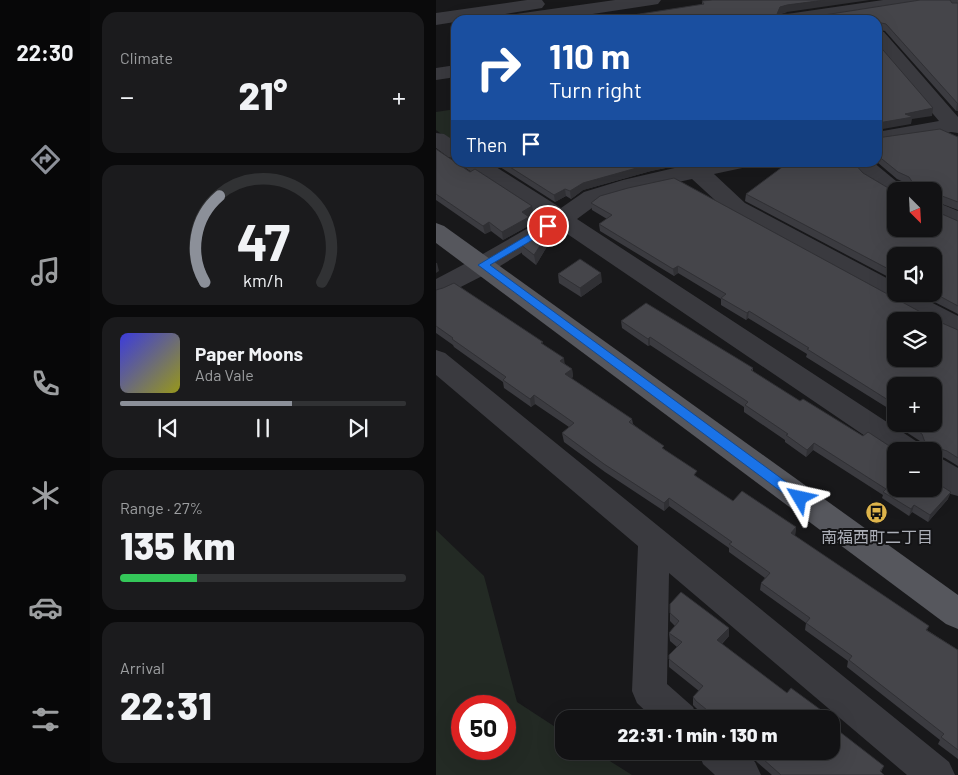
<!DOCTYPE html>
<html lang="en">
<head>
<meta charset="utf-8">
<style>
	body { margin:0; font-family:Barlow,"Noto Sans JP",sans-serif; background:#1b1b1d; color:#f1f3f6; height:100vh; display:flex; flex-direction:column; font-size:19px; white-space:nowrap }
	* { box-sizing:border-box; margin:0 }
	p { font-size:16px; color:#9c9ea0 }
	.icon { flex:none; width:28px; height:28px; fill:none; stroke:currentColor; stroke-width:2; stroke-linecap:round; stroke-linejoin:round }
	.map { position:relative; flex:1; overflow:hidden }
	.details { display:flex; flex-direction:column; gap:12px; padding:12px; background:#0a0a0b; width:346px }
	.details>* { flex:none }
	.banner { position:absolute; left:15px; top:15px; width:431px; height:152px; border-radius:15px; box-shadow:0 5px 20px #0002,0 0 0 1px #313234; background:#1a4fa0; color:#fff; overflow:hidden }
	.needle { width:32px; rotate:156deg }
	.controls { position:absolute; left:451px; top:182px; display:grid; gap:10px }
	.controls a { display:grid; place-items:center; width:55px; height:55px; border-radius:10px; background:#121214; box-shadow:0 5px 20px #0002,0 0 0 1px #313234; font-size:25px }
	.speed { position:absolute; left:15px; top:695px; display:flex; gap:10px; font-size:25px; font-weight:700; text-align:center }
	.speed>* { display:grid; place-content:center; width:65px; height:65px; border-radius:50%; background:#121214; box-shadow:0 5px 20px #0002,0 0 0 1px #313234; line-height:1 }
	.speed .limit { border:8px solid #d22; background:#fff; color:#111 }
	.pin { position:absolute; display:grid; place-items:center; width:42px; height:42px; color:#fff; margin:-21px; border:2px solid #fff; border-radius:50%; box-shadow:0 1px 5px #0007 }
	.me { position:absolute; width:55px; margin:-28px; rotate:306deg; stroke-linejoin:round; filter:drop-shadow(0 0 4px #0008) }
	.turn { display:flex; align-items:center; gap:18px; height:105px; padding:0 15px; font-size:22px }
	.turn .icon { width:65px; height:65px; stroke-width:2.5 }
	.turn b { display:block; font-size:35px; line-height:42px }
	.then { display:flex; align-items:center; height:48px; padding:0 15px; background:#0003; gap:10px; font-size:19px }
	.big { font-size:38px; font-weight:800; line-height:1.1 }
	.details .card { flex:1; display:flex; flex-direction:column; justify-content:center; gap:8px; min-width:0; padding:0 18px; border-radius:15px; background:#1b1b1d }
	.details .dial { align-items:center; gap:0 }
	.dial svg { height:130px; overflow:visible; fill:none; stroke:#313234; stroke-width:7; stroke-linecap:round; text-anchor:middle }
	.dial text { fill:#f1f3f6; stroke:none }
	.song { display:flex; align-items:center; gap:15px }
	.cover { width:60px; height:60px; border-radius:8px; background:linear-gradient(135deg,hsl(240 70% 55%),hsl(60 70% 35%)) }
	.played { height:5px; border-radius:2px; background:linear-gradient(90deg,#8c9099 60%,#313234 60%) }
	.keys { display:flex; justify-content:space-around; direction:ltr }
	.heat { display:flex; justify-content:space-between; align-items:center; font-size:28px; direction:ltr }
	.charge { height:8px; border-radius:4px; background:linear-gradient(90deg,#34c759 27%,#313234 0) }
	.trip { position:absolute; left:119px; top:710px; width:285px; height:50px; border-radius:15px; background:#121214; box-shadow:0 5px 20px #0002,0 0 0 1px #313234; font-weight:800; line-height:50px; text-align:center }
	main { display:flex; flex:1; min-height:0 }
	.tabs { display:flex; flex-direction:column; width:90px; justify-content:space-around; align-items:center; background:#070708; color:#9c9ea0 }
	.tabs .icon { width:35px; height:35px }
	.tabs .selected { color:#8c9099 }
	.tabs b { font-size:22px; color:#f1f3f6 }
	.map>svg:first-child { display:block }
	.green { fill:#232a24; fill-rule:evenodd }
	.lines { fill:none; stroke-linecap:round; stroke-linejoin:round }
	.minor { fill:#3a3a3f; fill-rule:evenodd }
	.major { fill:#56575d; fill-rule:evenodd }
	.wall { fill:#3b3b40; fill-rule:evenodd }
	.shaded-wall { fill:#303034 }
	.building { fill:#45454a; stroke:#303034; fill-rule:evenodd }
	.route { fill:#1a73e8; stroke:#114b97 }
	.labels { text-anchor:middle; stroke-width:4; stroke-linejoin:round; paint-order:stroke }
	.poi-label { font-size:16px; fill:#acafb8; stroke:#131315 }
</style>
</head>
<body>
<main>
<nav class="tabs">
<b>22:30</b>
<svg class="icon selected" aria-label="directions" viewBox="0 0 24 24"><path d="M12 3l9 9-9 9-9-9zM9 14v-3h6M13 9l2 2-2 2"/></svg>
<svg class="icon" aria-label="music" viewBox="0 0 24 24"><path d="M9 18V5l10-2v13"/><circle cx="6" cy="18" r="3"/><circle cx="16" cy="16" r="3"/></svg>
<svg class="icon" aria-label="phone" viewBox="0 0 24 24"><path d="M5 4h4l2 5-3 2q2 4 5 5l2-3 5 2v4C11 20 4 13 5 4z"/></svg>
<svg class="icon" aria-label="climate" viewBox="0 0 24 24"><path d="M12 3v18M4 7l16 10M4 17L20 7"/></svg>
<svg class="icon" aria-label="car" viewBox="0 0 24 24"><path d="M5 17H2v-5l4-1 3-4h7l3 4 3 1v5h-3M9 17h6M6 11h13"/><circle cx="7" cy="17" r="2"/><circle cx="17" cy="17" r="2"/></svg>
<svg class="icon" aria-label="filters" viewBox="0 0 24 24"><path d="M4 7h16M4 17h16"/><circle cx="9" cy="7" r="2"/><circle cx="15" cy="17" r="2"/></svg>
</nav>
<section class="details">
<div class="card"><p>Climate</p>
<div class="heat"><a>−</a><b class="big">21°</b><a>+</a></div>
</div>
<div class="card dial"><svg viewBox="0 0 100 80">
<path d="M14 69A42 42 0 1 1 86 69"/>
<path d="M14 69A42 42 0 0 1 23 16" stroke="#8c9099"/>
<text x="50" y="56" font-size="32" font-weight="700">47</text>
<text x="50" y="72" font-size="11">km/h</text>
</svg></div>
<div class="card">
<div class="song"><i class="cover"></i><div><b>Paper Moons</b><p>Ada Vale</p></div></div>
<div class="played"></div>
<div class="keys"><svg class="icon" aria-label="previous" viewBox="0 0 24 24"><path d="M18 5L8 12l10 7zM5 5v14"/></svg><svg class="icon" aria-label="pause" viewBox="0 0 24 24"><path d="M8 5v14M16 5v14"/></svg><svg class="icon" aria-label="next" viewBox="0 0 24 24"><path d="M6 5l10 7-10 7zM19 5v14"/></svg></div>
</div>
<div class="card"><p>Range · 27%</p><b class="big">135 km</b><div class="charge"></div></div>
<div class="card"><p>Arrival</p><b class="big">22:31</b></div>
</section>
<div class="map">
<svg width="522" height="775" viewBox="0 0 522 775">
	<rect width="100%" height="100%" fill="#18181a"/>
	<g class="green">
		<path d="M20 109V145L0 130V112Z"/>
		<path d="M0 530 48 576 81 702 127 732 128 751H158L196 775H0ZM26 706H69V749H26Z"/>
	</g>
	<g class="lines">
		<g class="minor">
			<path d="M91 0H106L109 4 106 8 100 9 0 25V13Z"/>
			<path d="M179 0H225L222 4 216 5 117 20H71L73 16 80 14Z"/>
			<path d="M447 0H491L488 4 482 5 387 20H342L344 16 351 14Z"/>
			<path d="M509 0H522V9L516 8Z"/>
			<path d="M441 30 448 32 522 117V133L515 132 441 144V132L503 121 441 48Z"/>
			<path d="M20 65V77L0 80V68Z"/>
			<path d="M0 133 8 134 20 142V159L12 157 0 148Z"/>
			<path d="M25 162H52L125 208 148 192 187 180 260 163 314 162 311 167 278 174 309 203 460 283V294H479L522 316V337L498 326V321H489L293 213 256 179 192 193 164 202 141 219 483 443 487 451H460V457L124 229 56 271 9 295 0 297V279L38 259 108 219 28 167Z"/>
			<path d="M412 162H437L460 181 471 186 474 191H460V197C443 193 422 177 412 162Z"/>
			<path d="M498 201 522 211V227L498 217Z"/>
			<path d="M0 350 9 353 513 762 519 775H471L233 573 231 684 257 707 262 719H218L201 703 196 691 202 546 0 375Z"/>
			<path d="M498 456 508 460 522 468V496L511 493 498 483Z"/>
			<path d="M262 751H307L319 762 325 775H279L267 764Z"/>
		</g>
		<path class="major" d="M0 223 8 226 522 595V629L510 624 0 243Z"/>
	</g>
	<g class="wall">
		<path d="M266 1 351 12 345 14 388 15 516 3H522V111H520L449 31 441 29V20H165L266 5Z"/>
		<path d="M522 137V210L498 201 499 211 522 221V314L483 294H498V256H460V281L309 201 310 194 427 173 454 189 462 191 473 186 472 184 461 179 441 162V138Z"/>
		<path d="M0 149 98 214 93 217 94 225 67 240 55 231 49 234 0 200Z"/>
		<path d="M63 162H259L215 171 147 190 135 199 130 196 119 202 64 167Z"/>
		<path d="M155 203 499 320 522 330V466L509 458 499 455 498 476 506 483 505 486 512 499 492 522 476 512 473 516 446 498 447 495 377 450 370 457 349 442V440L308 412V407L214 345 212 346 186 328 185 321 317 368V372L460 489 486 445 484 441 450 419 452 412 455 410 370 357 371 354 312 318 310 320 285 305V299L242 273 238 276 164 231 163 224 171 219 156 210ZM460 386 498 424H460Z"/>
		<path d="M115 229 116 238 100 265 86 254 85 245Z"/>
		<path d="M122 274 166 282 145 297 123 283Z"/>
		<path d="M0 290 107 344 129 364 136 369 137 377 135 378 196 419 197 424 228 449 261 477 297 501 360 527 359 536 493 626 491 630 522 650V759L502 744 504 740 411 667 412 661 369 630 370 623 324 590 325 583 329 578 293 552V548L233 506 228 511 169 472 128 442 126 433 133 427 99 404 95 407 68 388 67 382 18 347 17 345 0 333Z"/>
		<path d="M234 613 293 636 286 644 351 693 387 719H273L260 708 257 705V697L263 691 233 667V655L241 647 234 641 233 633 239 626 234 621Z"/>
		<path d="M310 751H395L448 766 445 772 448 775H336L322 763Z"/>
	</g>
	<g class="shaded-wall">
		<path d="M389 0H434L351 12 343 14H341L344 7 351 5Z"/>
		<path d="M521 104H522V111H520Z"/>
		<path d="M497 108 496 116 476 119 475 124 441 130 442 123 469 114Z"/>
		<path d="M222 162H259L215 171 147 190 135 199 134 191 147 183Z"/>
		<path d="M129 189 130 196 119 202 118 195Z"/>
		<path d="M96 206 98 214 93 217 94 225 67 240 66 232 86 212Z"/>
		<path d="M53 222 55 231 49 234 47 226Z"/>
		<path d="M115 229 116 238 100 265 98 255Z"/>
		<path d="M0 263H1L3 271 0 273Z"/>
		<path d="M242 266V273L238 276 237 269Z"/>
		<path d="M165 273 166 282 145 297 144 288Z"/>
		<path d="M313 311 312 318 310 320 311 313Z"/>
		<path d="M214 337V345L212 346V339Z"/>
		<path d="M128 358 129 366 124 361Z"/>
		<path d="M136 369 137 377 130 382 129 374Z"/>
		<path d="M98 395 99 404 95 407 94 399Z"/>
		<path d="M378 443 377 450 370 457 371 450Z"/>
		<path d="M515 492 512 499 492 522 494 515Z"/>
		<path d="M233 498V506L228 511V503Z"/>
		<path d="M478 505 476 512 473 516 475 509Z"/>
		<path d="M360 527 359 535 354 541 355 533Z"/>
		<path d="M293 628V636L281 648V640Z"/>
	</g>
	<g class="building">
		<path d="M276 0H389L351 5 344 7 341 14 388 15 484 0H514L516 3H522V104L450 24 441 22V20H165L268 4 266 1Z"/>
		<path d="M163 18 164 20H148Z"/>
		<path d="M441 43 497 108 469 114 477 117 442 123 441 132Z"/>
		<path d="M504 129 522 137V202L498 193 499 211 522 221V306L498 293V256H460V273L310 194 353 162H417L427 173 454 189 462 191H460V229H498V191H462L463 186H475L477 183 473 177 462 172 441 155V138Z"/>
		<path d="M0 149 34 172 39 169 96 206 86 212 93 217 66 232 53 222 47 226 0 194Z"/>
		<path d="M66 162H222L147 183 134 191 129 189 118 195Z"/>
		<path d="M238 178 490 315 498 316 499 320 522 330V458L511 451 499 447 498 476 506 483 504 485 515 492 494 515 478 505 475 509 447 492 450 489 378 443 371 450 350 435 352 434 309 405 312 402 214 337 212 339 185 321 210 303 317 368 315 370 364 401 367 399 427 436 432 432 461 451H460V489H498V451H462L464 446 490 445 486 434 470 424H498V386H460V417L452 412 460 405 371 349 373 348 313 311 311 313 285 298 290 294 242 266 237 269 163 224 176 215 155 203 164 196 192 188ZM460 321H498V359H460Z"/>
		<path d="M113 228 115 229 98 255 85 245Z"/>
		<path d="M144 259 165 273 144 288 122 274Z"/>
		<path d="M18 283 107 342 105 343 128 358 124 361 136 369 129 374 196 419 193 422 228 446 226 448 261 471 258 475 297 501 306 491 360 527 355 533 493 626 490 630 522 650V750L505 737 508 734 413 660 416 656 370 623 374 618 325 583 334 573 293 544 296 542 233 498 228 503 168 464 126 433 138 423 98 395 94 399 67 380 70 377 16 339 17 338 0 326V290L7 288Z"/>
		<path d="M245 592 293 628 281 640 351 693 355 688 385 710 381 714 387 719H282L260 701 257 697 267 686 233 659V655L246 642 233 633 243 621 234 613V604Z"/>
		<path d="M395 725 448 766 444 771 448 775H345L318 751H395Z"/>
	</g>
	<path class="route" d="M112 223 116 226 115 229 54 265 368 495 370 498 368 502H359L42 265Z"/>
	<defs>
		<symbol id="bus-disc" viewBox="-11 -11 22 22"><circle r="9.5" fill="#dfb54b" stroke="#131315"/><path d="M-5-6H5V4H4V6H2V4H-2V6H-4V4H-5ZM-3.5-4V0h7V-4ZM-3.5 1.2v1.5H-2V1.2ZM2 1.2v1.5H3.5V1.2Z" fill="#111"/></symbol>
	</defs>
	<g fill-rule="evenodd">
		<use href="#bus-disc" x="428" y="500" width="25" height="25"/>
	</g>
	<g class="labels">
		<g class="poi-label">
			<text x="441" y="543">南福西町二丁目</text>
		</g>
	</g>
</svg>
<div class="controls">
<a><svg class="needle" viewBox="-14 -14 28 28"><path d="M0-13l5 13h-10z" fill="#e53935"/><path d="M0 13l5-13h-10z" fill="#9c9ea0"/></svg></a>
<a><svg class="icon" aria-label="sound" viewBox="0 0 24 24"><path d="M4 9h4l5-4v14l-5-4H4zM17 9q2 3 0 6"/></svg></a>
<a><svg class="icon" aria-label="layers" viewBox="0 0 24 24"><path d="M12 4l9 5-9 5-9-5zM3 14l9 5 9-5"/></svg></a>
<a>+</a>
<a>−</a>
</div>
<div class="speed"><div class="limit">50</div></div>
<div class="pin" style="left:112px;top:226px;background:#d93025"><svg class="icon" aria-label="arrive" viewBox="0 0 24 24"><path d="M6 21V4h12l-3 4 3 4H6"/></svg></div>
<svg class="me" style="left:364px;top:498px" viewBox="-20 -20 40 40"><path d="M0-17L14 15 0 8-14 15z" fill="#1a73e8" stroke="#fff" stroke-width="4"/></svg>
<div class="trip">22:31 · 1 min · 130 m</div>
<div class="banner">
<div class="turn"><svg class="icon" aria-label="right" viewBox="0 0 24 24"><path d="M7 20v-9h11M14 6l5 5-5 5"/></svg><div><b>110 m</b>Turn right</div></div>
<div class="then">Then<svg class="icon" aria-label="arrive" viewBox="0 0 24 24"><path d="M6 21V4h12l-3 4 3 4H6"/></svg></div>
</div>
</div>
</main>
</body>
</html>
